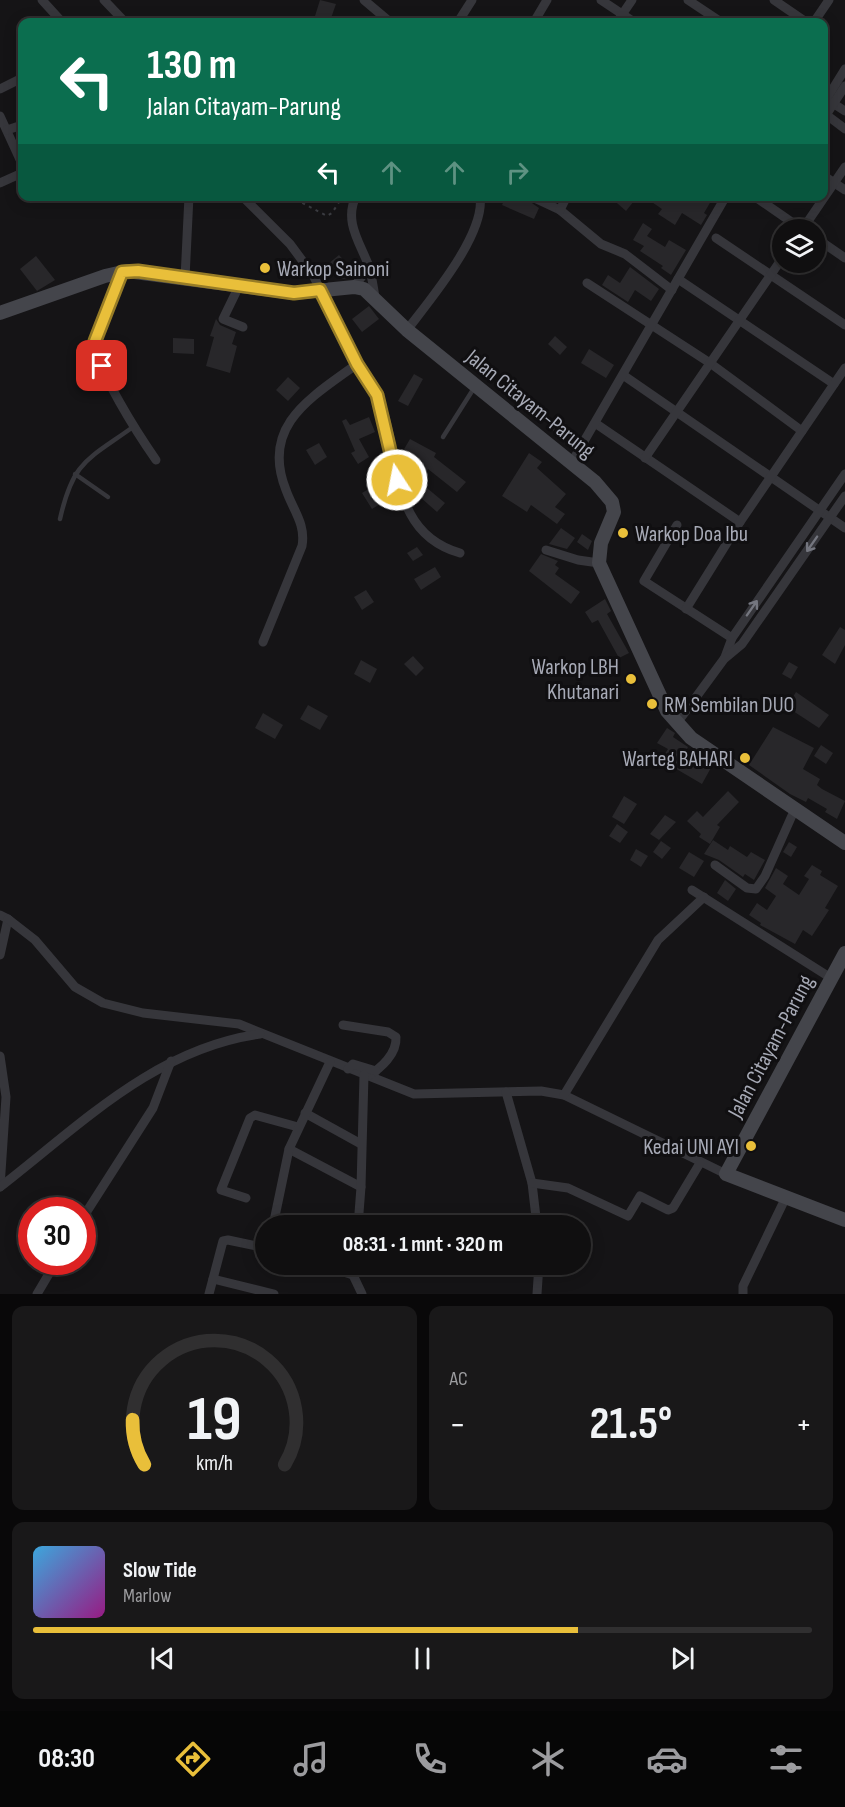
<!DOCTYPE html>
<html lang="id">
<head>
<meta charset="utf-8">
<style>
	body { margin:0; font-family:"Sofia Sans Condensed",sans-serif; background:#191819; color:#f1f3f6; height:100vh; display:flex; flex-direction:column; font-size:22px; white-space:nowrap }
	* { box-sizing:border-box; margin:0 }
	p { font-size:20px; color:#9c9c9f }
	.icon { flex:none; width:33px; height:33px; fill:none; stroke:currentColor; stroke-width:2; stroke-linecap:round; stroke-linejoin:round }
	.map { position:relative; height:1294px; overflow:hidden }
	.sheet { display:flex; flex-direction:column; gap:12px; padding:12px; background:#090809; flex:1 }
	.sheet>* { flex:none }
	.hud { position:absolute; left:18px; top:18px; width:810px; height:183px; border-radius:12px; box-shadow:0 3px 15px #0003,0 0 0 2px #302f30; background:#0b6e4f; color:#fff; overflow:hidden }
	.controls { position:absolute; left:772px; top:219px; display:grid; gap:12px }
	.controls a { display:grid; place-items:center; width:54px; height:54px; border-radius:50%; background:#100f10; box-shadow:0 3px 15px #0003,0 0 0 2px #302f30; font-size:30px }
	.speed { position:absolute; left:18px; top:1197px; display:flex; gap:12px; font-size:30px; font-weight:700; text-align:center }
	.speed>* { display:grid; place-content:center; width:78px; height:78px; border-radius:50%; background:#100f10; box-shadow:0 3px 15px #0003,0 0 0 2px #302f30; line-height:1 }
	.speed .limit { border:9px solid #d22; background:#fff; color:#111 }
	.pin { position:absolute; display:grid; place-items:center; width:51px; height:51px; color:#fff; margin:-26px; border-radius:12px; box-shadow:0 3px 9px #0006 }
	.me { position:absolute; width:66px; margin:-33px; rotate:349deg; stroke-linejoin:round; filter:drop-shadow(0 0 4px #0008) }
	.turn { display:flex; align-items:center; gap:21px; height:126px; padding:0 30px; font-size:27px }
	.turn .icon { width:78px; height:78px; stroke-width:2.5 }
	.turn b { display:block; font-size:42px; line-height:51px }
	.lanes { display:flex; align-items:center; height:57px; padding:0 30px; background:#0003; justify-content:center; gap:30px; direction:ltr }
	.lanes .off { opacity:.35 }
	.big { font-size:45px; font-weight:700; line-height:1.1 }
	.sheet .tile { flex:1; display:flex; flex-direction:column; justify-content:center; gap:9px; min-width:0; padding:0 21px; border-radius:12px; background:#191819 }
	.sheet .dial { align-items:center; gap:0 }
	.dial svg { height:156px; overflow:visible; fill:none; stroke:#302f30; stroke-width:7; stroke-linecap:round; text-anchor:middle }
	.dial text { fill:#f1f3f6; stroke:none }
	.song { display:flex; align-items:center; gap:18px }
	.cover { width:72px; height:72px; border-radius:9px; background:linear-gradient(135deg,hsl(200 70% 55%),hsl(310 70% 35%)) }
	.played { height:6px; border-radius:3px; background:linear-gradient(90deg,#e9bf3a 70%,#302f30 70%) }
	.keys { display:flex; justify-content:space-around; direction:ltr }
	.heat { display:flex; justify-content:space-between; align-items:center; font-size:33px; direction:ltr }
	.sheet .tiles { flex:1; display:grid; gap:12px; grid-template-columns:1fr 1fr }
	.tile:last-child { grid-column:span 2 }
	.trip { position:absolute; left:255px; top:1215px; width:336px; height:60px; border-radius:30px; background:#100f10; box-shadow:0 3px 15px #0003,0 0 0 2px #302f30; font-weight:700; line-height:60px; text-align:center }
	.tab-bar { display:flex; height:96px; justify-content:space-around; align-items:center; background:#060606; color:#9c9c9f }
	.tab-bar .icon { width:42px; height:42px }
	.tab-bar .active { color:#e9bf3a }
	.tab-bar b { font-size:27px; color:#f1f3f6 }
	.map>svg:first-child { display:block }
	.building { fill:#28272a }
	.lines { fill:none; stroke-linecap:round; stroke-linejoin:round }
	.path { stroke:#3c3d42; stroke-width:2; stroke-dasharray:3 4.5; stroke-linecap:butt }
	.lane { stroke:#36363b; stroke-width:4.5 }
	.street { stroke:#36363b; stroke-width:9 }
	.secondary { stroke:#44454b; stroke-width:14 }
	.oneway { stroke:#74767f }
	.route-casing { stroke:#977c26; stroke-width:15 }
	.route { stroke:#e9bf3a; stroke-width:10 }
	.poi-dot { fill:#e9bf3a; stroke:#100f11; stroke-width:2 }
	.labels { text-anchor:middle; stroke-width:6; stroke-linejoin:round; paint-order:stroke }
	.poi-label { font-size:22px; fill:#a7aab6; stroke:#100f11; text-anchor:start }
	.street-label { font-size:22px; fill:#a7aab6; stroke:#100f11 }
</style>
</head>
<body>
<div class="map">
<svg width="845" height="1294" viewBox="0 0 845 1294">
	<rect width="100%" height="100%" fill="#151416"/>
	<g class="building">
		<path d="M320 0 336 4 330 21 315 16Z"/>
		<path d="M506 196H522L539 208 534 219 502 205Z"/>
		<path d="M609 196H638L626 211Z"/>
		<path d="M643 196H714L704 213 707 215 701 225 682 213 675 225 658 214 662 209Z"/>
		<path d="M643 223 652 229 647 236 665 247 669 240 686 250 671 275 661 268 663 266 640 251 644 246 633 240Z"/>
		<path d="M339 255 355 273 350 278 342 279 328 264Z"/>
		<path d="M36 256 55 280 37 291 20 269Z"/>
		<path d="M630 267 659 289 651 301 635 290 628 302 602 285 608 275 620 283Z"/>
		<path d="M369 306 379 319 362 332 352 319Z"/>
		<path d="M216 319 220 325 236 332 232 344 237 346 230 373 206 366 214 337 210 336Z"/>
		<path d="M555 336 567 347 560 355 548 344Z"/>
		<path d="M173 338 194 339V354L173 353Z"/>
		<path d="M589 349 614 365 606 378 581 363Z"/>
		<path d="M414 374 423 379 408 406 398 401Z"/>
		<path d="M288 377 300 388 288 401 276 390Z"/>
		<path d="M557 416 566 424 557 434 548 426Z"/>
		<path d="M369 417 375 432 359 439 369 457 358 464 351 453 355 451 342 421 346 419 350 425Z"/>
		<path d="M410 439 436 453 434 457 466 482 457 492 428 469 422 479 403 469 400 456Z"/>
		<path d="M319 443 327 457 315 465 306 450Z"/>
		<path d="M529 453 542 462 537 468 566 494 555 507 565 514 557 524 531 505 527 512 502 496Z"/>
		<path d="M375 485 385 501 372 509 362 493Z"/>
		<path d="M427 488 445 503 437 512 420 497Z"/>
		<path d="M561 528 575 538 567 549 549 544Z"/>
		<path d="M582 534 592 541 588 550 577 542Z"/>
		<path d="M417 547 423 555 413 561 407 553Z"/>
		<path d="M541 554 558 561 555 565 559 568 555 574 580 592 571 604 529 571Z"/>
		<path d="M435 567 441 577 421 590 414 579Z"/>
		<path d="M366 590 374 602 362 610 354 597Z"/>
		<path d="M605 599 611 611 607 614 629 653 619 658 598 620 592 623 585 612Z"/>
		<path d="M840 627 845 630V645L835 664 822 655Z"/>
		<path d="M413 656 424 668 416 676 404 664Z"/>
		<path d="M361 660 377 669 370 683 354 674Z"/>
		<path d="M789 662 798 667 791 679 782 674Z"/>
		<path d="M796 692 829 715 819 728 787 707Z"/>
		<path d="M308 705 328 716 320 730 300 719Z"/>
		<path d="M263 713 283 725 275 739 255 728Z"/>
		<path d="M773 727 814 748 803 769 820 779 817 785 822 789 845 801 837 819 825 812 827 809 808 798 806 802 790 794 749 765Z"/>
		<path d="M667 728 675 733 673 737 688 747 682 758 700 768 705 759 713 764 702 784 661 760 668 749 657 743Z"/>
		<path d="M821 745 833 753 826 764 814 756Z"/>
		<path d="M728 791 739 802 717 825 720 827 710 844 699 837 701 834 687 821 697 811 703 817Z"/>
		<path d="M624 796 637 804 624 824 612 817Z"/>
		<path d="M665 815 676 822 659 840 650 834Z"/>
		<path d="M617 824 628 832 620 843 609 836Z"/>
		<path d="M713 840 728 850 730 846 747 857 751 852 765 860 754 880 745 874 743 877 719 860 704 854Z"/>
		<path d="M661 841 671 848 662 859 653 852Z"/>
		<path d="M789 842 797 847 791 857 783 852Z"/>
		<path d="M636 849 648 856 641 867 630 860Z"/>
		<path d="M689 852 704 861 694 877 679 868Z"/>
		<path d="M812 865 822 871 820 875 838 886 825 908 829 910 812 936 803 930 795 944 760 925 761 923 749 915 757 903 767 910 776 896 765 888 776 868 788 876 783 884 799 895 809 879 804 876Z"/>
		<path d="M725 880 736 889 728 901 717 893Z"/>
	</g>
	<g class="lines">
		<path class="path" d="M289 196 327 216 332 213 343 196"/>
		<g class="lane">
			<path d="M443 437 474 388"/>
			<path d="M75 474 108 497"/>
			<path d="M60 519C73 461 87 460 133 427"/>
		</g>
		<g class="street">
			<path d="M42 0 62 22"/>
			<path d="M104 0 125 22"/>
			<path d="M364 0 390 22"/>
			<path d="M601 0 634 22"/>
			<path d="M688 0 721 22"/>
			<path d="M774 0 806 22"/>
			<path d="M458 22 472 0"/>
			<path d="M534 22 547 0"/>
			<path d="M617 22 632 0"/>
			<path d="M814 22 829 0"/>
			<path d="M0 89 22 78"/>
			<path d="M828 100 845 111"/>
			<path d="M824 103 845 69"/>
			<path d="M824 113 845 129"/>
			<path d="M826 115 845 86"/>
			<path d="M0 116 22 164"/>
			<path d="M7 130 22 125"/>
			<path d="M824 176 845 190"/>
			<path d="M0 183 22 173"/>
			<path d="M242 196 290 244 313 275 357 364C312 397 260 425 286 490 293 510 306 524 302 546L263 642"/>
			<path d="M356 196C344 221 359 241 368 264 372 275 373 286 375 297"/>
			<path d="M530 196 560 210 601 244 625 254 672 290"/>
			<path d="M754 196 803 230"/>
			<path d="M560 210 567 196"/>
			<path d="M802 230 845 167"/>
			<path d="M716 238 845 325"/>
			<path d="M816 238 845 258"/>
			<path d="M122 272C117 293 96 324 95 341 95 368 140 437 156 460"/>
			<path d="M185 278 189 196"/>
			<path d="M678 279 834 384"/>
			<path d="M587 283 710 363 802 431"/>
			<path d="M239 286 223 319 243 327"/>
			<path d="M354 287 369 267"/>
			<path d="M407 330C429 301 486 234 480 196"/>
			<path d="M357 364C364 374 372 384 377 395 403 451 385 531 460 553"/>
			<path d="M623 375 845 528"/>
			<path d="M595 423 740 522"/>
			<path d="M645 458 783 257"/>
			<path d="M572 462 726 196"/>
			<path d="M677 525 644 581 732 638"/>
			<path d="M546 550 578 560 599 563"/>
			<path d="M686 609 740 522 845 368"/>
			<path d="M725 657 732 638 845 474"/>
			<path d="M677 723 724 659 742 644 845 496"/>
			<path d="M715 865 747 888 756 889 765 876 794 811"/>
			<path d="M692 890 831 978"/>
			<path d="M0 915 8 919 0 955"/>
			<path d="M8 919 35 940 75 987 103 1003 143 1013 239 1024 414 1094 541 1091 564 1095 726 1174"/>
			<path d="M343 1025 388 1032 396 1037C397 1054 381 1068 368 1076"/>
			<path d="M0 1056 6 1097 0 1187"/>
			<path d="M348 1069 353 1064 376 1071"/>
			<path d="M506 1092 532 1183 537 1226"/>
			<path d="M564 1095 658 940 704 897"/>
			<path d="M305 1113 361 1144"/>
			<path d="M289 1149 361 1187"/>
			<path d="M532 1183 568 1188 628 1216 640 1196 668 1210 673 1208 700 1163"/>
			<path d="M0 1187C80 1125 156 1048 260 1034"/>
			<path d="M246 1198 221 1190 250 1118 255 1115 298 1127"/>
			<path d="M82 1219 153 1108 171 1061"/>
			<path d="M273 1226 289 1149 330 1062"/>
			<path d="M358 1226 361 1187 364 1075"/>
			<path d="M319 1264 353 1275"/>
			<path d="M354 1264 353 1275 362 1294"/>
			<path d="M213 1279 274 1294"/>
			<path d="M37 1294 56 1262"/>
			<path d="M209 1294 223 1241 228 1240 266 1248"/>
			<path d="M537 1294 539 1264"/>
			<path d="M743 1294V1286L786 1197"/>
		</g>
		<g class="secondary">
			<path d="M0 313 105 276 127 271 294 293 354 287 364 289 407 330 595 482 612 502 614 512 601 543 599 563 667 711 691 738 845 843"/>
			<path d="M845 953 726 1174 845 1220"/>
		</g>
	</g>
	<defs><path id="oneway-shaft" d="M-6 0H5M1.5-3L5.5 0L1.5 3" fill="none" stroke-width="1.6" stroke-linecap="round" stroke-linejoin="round" transform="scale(1.5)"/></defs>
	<g class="oneway">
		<use href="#oneway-shaft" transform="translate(812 544) rotate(125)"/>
		<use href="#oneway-shaft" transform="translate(752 608) rotate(-55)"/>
	</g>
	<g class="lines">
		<defs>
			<path id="route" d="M102 366 95 341 122 272 138 271 294 293 320 290 357 364 377 395 397 480"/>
		</defs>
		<use href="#route" class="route-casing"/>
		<use href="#route" class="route"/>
	</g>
	<g class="poi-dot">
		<circle cx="265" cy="268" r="6"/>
		<circle cx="623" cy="533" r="6"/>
		<circle cx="631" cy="679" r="6"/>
		<circle cx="652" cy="704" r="6"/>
		<circle cx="745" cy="758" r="6"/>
		<circle cx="751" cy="1146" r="6"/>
	</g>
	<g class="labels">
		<g class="poi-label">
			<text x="277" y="276">Warkop Sainoni</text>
			<text x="635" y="541">Warkop Doa Ibu</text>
			<text x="619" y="674" text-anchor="end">Warkop LBH<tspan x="619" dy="25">Khutanari</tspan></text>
			<text x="664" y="712">RM Sembilan DUO</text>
			<text x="733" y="766" text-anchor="end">Warteg BAHARI</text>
			<text x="739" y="1154" text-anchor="end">Kedai UNI AYI</text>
		</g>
		<g class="street-label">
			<text transform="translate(531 403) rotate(39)" y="8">Jalan Citayam-Parung</text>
			<text transform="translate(770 1046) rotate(-62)" y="8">Jalan Citayam-Parung</text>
		</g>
	</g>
</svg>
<div class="controls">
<a><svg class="icon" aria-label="layers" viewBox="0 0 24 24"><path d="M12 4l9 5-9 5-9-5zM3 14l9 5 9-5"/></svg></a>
</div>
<div class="speed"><div class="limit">30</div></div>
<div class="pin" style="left:102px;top:366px;background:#d93025"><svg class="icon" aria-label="arrive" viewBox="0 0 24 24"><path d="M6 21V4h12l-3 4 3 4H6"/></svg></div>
<svg class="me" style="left:397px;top:480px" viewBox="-20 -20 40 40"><circle r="17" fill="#e9bf3a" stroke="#fff" stroke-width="3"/><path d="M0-11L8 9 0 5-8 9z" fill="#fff"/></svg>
<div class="trip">08:31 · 1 mnt · 320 m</div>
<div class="hud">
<div class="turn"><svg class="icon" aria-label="left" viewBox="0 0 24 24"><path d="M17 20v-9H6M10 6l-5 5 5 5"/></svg><div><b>130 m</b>Jalan Citayam-Parung</div></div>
<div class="lanes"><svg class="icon" aria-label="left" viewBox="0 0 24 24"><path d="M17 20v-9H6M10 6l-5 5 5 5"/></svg><svg class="icon off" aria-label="ahead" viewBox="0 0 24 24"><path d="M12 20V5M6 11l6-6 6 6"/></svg><svg class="icon off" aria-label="ahead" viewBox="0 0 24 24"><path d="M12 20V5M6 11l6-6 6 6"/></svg><svg class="icon off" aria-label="right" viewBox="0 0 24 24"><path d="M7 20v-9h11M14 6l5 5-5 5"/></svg></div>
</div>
</div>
<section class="sheet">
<div class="tiles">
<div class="tile dial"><svg viewBox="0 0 100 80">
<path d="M14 69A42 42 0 1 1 86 69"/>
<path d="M14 69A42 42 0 0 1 8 46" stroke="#e9bf3a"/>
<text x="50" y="56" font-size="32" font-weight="700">19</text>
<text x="50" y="72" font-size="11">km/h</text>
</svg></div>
<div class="tile"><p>AC</p>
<div class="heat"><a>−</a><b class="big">21.5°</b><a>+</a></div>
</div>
<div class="tile">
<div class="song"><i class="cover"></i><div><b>Slow Tide</b><p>Marlow</p></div></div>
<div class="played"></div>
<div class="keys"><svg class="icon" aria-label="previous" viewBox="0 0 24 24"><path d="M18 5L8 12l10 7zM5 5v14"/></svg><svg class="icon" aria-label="pause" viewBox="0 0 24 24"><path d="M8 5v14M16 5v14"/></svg><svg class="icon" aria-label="next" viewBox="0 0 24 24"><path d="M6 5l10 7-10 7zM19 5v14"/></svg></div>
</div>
</div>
</section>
<nav class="tab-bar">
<b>08:30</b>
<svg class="icon active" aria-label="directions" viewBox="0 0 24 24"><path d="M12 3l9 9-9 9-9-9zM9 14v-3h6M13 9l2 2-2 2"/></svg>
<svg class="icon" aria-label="music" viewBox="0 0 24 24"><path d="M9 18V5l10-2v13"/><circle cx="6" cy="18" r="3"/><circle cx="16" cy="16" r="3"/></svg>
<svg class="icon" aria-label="phone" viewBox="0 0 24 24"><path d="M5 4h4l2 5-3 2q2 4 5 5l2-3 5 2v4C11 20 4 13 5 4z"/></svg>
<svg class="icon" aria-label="climate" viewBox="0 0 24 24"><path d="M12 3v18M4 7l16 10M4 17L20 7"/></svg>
<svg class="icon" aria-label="car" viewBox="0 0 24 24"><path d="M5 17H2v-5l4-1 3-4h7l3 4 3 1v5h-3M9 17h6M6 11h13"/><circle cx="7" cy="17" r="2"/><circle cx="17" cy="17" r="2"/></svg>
<svg class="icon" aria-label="filters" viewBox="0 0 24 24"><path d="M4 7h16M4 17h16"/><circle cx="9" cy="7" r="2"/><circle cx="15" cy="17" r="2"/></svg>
</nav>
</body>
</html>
